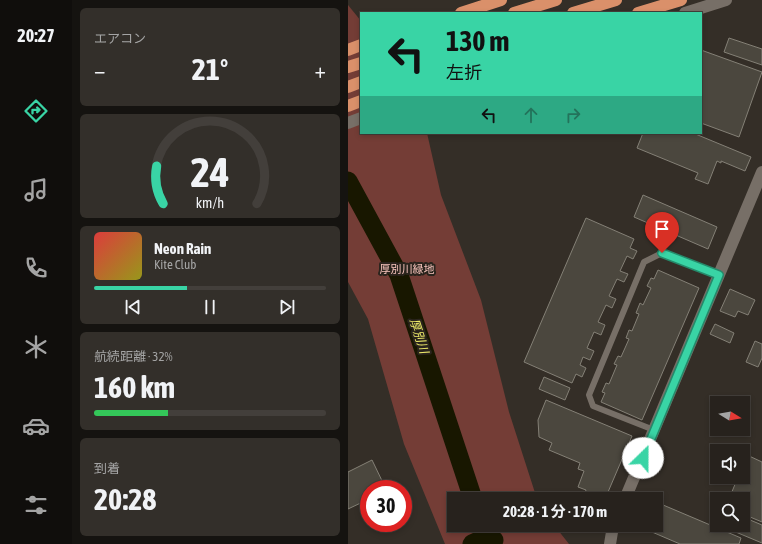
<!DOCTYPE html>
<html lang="ja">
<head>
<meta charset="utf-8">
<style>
	body { margin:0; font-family:"Asap Condensed","Noto Sans JP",sans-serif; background:#332f2a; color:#f1f3f6; height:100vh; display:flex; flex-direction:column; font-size:15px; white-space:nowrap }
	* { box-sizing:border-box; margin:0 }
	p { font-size:13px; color:#a4a4a4 }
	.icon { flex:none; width:22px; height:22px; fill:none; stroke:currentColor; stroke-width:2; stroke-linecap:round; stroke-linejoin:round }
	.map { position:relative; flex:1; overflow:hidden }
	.details { display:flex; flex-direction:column; gap:8px; padding:8px; background:#151310; width:276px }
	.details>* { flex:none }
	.hud { position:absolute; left:12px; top:12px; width:342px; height:122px; border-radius:0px; box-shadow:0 2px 6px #0003,0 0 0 1px #433f3b; background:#39d4a5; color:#111; overflow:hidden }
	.needle { width:26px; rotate:101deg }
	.fabs { position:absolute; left:362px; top:396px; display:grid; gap:8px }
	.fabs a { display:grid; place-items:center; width:40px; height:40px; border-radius:0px; background:#27221d; box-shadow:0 2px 6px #0003,0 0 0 1px #433f3b; font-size:20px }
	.speed { position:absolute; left:12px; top:480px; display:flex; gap:8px; font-size:20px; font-weight:700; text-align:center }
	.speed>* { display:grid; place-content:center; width:52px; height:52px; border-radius:50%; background:#27221d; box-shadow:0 2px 6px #0003,0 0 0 1px #433f3b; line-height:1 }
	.speed .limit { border:6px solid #d22; background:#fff; color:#111 }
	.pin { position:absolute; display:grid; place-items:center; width:34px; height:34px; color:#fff; margin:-41px -17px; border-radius:50% 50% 50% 0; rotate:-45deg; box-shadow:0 0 4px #0007 }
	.pin .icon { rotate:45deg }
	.me { position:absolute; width:44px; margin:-22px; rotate:23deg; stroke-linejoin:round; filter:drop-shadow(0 0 3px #0008) }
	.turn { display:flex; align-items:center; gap:14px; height:84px; padding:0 20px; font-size:18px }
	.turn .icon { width:52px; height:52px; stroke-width:2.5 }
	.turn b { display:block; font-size:28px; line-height:34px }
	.lanes { display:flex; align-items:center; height:38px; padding:0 20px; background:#0003; justify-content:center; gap:20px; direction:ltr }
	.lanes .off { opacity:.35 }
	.big { font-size:30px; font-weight:700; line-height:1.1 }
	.details .tile { flex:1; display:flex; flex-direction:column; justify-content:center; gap:6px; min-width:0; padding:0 14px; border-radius:6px; background:#332f2a }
	.details .dial { align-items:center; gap:0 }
	.dial svg { height:104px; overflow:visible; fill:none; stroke:#433f3b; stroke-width:7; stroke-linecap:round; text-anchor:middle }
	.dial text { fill:#f1f3f6; stroke:none }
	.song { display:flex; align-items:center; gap:12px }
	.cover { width:48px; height:48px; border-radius:6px; background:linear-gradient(135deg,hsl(0 70% 55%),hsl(60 70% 35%)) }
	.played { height:4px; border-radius:2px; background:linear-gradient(90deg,#39d4a5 40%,#433f3b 40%) }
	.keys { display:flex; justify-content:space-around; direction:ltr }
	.heat { display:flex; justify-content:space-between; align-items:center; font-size:22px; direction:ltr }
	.charge { height:6px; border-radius:3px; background:linear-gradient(90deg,#34c759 32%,#433f3b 0) }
	.trip { position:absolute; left:99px; top:492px; width:216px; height:40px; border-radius:0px; background:#27221d; box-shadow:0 2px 6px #0003,0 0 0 1px #433f3b; font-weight:700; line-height:40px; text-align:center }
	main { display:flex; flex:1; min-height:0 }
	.menu { display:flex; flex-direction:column; width:72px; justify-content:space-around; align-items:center; background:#100e0c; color:#a4a4a4 }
	.menu .icon { width:28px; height:28px }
	.menu .selected { color:#39d4a5 }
	.menu b { font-size:18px; color:#f1f3f6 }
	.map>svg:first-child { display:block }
	.green { fill:#743d36 }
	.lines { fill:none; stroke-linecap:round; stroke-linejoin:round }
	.river { stroke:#181700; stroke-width:19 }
	.building { fill:#4b473e; stroke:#848076 }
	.lane { stroke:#776f67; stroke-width:6 }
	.street { stroke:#776f67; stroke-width:12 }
	.secondary { stroke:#776f67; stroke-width:12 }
	.highway { stroke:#da906a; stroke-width:12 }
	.route-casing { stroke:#258a6b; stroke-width:10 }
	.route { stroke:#39d4a5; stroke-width:7 }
	.labels { text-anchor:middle; stroke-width:4; stroke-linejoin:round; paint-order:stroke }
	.park-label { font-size:11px; fill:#f8c5bd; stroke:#2a241d }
	.water-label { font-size:12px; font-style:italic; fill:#edea69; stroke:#2a241d }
</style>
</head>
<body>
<main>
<nav class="menu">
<b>20:27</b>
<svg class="icon selected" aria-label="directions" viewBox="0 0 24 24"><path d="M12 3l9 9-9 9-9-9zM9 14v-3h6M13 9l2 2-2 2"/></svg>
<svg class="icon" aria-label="music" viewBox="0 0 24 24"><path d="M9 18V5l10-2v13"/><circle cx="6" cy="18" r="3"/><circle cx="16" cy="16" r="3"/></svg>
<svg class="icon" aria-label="phone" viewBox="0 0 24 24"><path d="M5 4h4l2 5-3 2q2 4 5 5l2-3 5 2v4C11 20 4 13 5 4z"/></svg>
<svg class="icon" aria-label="climate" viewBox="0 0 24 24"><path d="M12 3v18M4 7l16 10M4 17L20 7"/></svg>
<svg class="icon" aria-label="car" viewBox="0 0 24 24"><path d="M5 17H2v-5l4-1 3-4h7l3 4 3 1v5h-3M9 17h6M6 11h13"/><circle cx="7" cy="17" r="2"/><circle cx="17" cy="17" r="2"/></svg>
<svg class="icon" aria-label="filters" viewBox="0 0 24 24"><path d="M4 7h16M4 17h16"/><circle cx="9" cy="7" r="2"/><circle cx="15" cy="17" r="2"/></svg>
</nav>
<section class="details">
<div class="tile"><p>エアコン</p>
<div class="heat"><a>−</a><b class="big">21°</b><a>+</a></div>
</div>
<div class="tile dial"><svg viewBox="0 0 100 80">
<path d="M14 69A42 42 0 1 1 86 69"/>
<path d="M14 69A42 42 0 0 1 9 40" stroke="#39d4a5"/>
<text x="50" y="56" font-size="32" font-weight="700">24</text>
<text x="50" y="72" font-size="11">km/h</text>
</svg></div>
<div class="tile">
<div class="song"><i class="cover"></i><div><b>Neon Rain</b><p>Kite Club</p></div></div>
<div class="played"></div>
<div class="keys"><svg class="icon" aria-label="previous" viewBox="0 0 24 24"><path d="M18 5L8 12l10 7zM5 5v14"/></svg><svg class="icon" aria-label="pause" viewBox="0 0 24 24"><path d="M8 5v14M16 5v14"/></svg><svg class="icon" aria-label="next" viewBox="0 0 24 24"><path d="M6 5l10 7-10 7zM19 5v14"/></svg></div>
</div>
<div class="tile"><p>航続距離 · 32%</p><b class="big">160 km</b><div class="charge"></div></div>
<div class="tile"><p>到着</p><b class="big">20:28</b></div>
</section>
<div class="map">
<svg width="414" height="544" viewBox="0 0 414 544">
	<rect width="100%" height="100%" fill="#342e27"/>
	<path class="green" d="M0 5 13 21V133H79L93 195 133 300 161 412 189 499H106V525H206L221 544H97L56 444 20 319 0 282Z"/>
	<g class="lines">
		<g class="river">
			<path d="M0 181 51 275 125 499"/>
			<path d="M124 544 135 539 146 540"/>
		</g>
	</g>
	<g class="building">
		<path d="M381 38 414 49V65L376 52Z"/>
		<path d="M353 50 414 72 391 137 353 123Z"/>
		<path d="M295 133H345L403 157 397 171 373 161V163L369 161 360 184 347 179 350 173 289 148Z"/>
		<path d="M295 195 369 227 360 249 286 217Z"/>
		<path d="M238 218 286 239 282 248 289 251 285 259 279 256 272 271 280 274 276 282 269 279 261 296 268 299 264 308 258 305 250 322 257 325 253 335 246 332 239 348 246 351 242 360 235 357 232 365 238 368 234 377 228 374 224 383 176 362Z"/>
		<path d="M310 270 351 288 294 420 253 402 257 393 254 392 258 383 261 384 269 365 266 364 270 356 273 357 281 339 278 338 281 330 284 331 291 314 288 313 292 303 295 305 303 288 299 286 303 278 306 279Z"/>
		<path d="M382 289 407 300 400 315 390 311 387 317 372 311Z"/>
		<path d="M367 324 386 333 382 343 362 334Z"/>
		<path d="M407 341 414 344V358L410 367 398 362Z"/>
		<path d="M196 377 222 388 217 400 191 389Z"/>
		<path d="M198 400 284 436 257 499 247 495 245 499 236 496 238 490 230 487 236 471 230 469 232 463 201 450 204 443 191 437 190 420Z"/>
		<path d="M399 455 414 462V522L395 514V499H381L390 477H395V464Z"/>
		<path d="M24 460 38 489H21V499L0 509V472Z"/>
		<path d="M308 502 393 538 391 544H332L297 529 298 525H308Z"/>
		<path d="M395 517 414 525V543L371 525H395Z"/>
	</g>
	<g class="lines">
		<path class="lane" d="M306 430 245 406 241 395 296 262 314 253 371 275"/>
		<g class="street">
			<path d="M277 499 414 172"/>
			<path d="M262 544 264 532 267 525"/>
		</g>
		<g class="secondary">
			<path d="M337 13 378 0"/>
			<path d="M0 123 13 118"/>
		</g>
		<g class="highway">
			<path d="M113 13 153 0"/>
			<path d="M166 13 208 0"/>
			<path d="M225 13 268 0"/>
			<path d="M290 13 333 0"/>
			<path d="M0 50 13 45"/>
			<path d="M0 67 13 63"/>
			<path d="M0 87 13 82"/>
			<path d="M0 106 13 101"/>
		</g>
	</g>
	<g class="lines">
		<defs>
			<path id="route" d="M295 458 371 275 314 253"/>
		</defs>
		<use href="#route" class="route-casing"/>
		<use href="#route" class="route"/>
	</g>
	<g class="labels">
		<g class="park-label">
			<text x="59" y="273">厚別川緑地</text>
		</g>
		<g class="water-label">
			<text transform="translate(71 336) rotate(72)" y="4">厚別川</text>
		</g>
	</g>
</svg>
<div class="fabs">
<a><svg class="needle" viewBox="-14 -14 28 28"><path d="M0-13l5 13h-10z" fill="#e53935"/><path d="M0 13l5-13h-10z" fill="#a4a4a4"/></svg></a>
<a><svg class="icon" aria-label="sound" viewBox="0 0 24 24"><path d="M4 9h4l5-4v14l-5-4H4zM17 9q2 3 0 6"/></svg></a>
<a><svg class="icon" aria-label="search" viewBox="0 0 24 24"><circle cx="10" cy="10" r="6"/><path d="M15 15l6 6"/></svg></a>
</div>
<div class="speed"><div class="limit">30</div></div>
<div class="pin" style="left:314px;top:253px;background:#d93025"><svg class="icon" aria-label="arrive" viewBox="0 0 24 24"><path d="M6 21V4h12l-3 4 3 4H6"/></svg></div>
<svg class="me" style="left:295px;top:458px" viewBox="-20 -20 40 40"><circle r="19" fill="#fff"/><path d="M0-13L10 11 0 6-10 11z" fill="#39d4a5"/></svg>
<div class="trip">20:28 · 1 分 · 170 m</div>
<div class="hud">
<div class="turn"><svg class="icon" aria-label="left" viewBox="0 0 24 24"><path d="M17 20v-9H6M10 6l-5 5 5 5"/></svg><div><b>130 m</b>左折</div></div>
<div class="lanes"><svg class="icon" aria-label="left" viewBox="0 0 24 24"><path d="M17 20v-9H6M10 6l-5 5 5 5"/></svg><svg class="icon off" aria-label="ahead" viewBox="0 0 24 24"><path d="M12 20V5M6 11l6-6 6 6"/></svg><svg class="icon off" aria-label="right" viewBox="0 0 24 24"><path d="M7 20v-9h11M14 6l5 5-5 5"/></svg></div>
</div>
</div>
</main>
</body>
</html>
